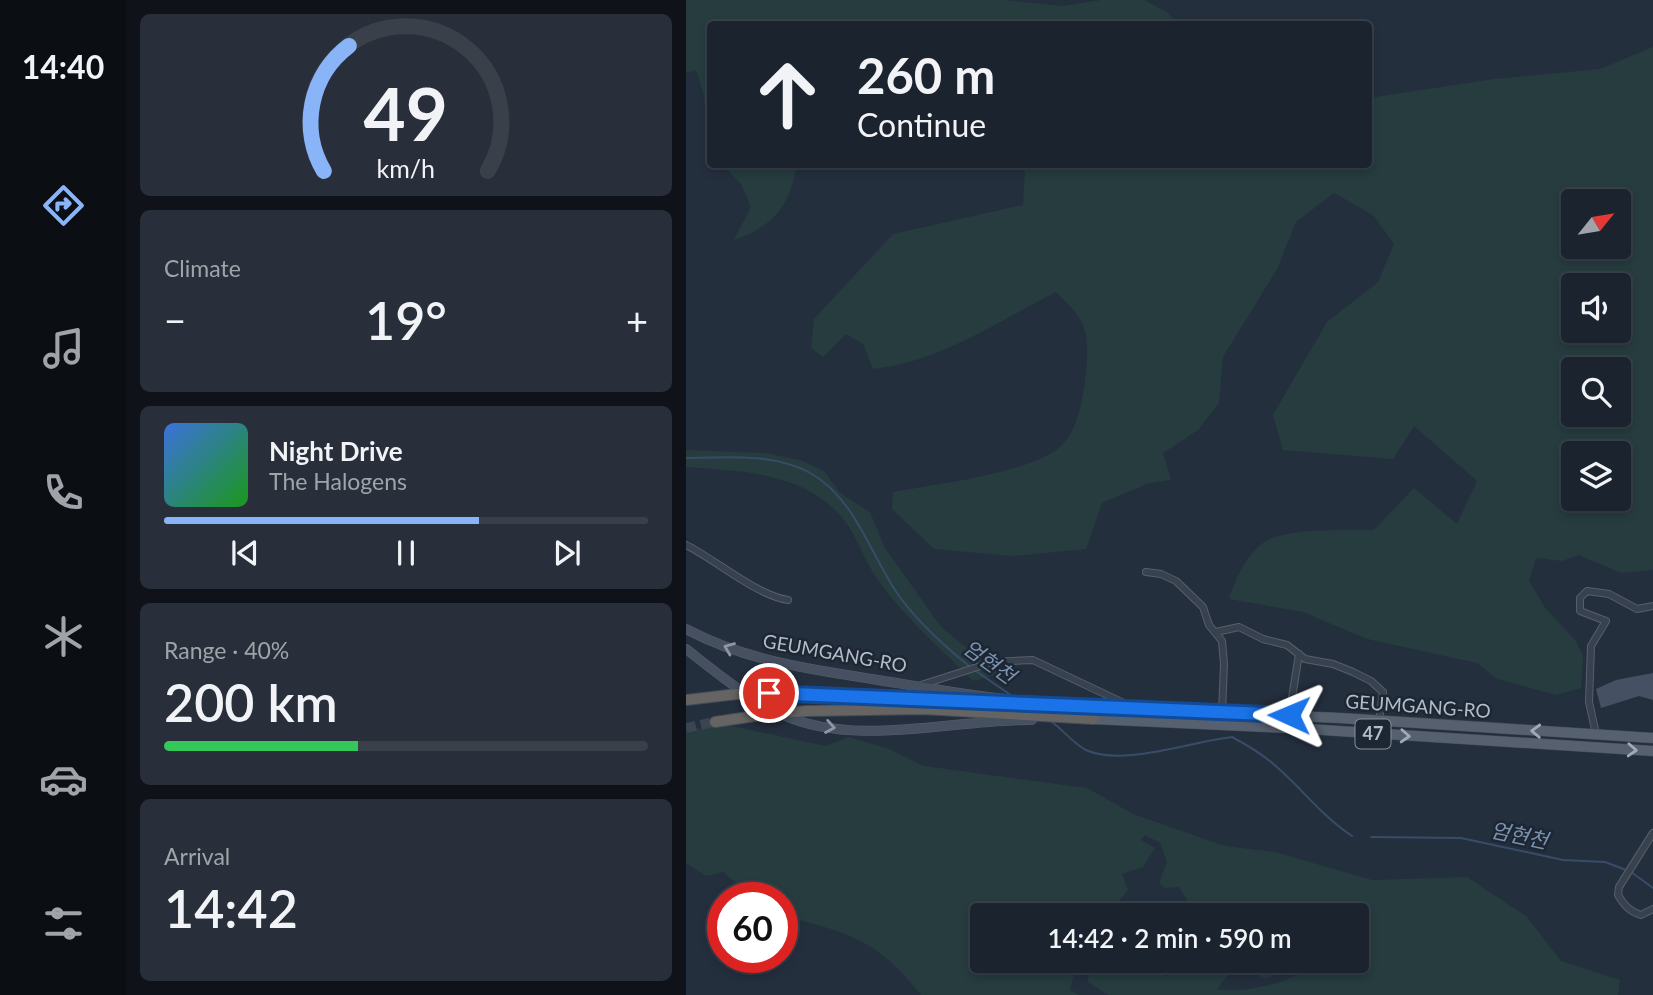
<!DOCTYPE html>
<html lang="en">
<head>
<meta charset="utf-8">
<style>
	body { margin:0; font-family:Lato,"Noto Sans KR",sans-serif; background:#282f3a; color:#f1f3f6; height:100vh; display:flex; flex-direction:column; font-size:26px; white-space:nowrap }
	* { box-sizing:border-box; margin:0 }
	p { font-size:23px; color:#a0a4aa }
	.icon { flex:none; width:38px; height:38px; fill:none; stroke:currentColor; stroke-width:2; stroke-linecap:round; stroke-linejoin:round }
	.map { position:relative; flex:1; overflow:hidden }
	.side { display:flex; flex-direction:column; gap:14px; padding:14px; background:#0f1319; width:560px }
	.side>* { flex:none }
	.hud { position:absolute; left:21px; top:21px; width:665px; height:147px; border-radius:7px; box-shadow:0 4px 10px #0003,0 0 0 2px #39404a; background:#1b232e; color:#f1f3f6; overflow:hidden }
	.needle { width:46px; rotate:60deg }
	.fabs { position:absolute; left:875px; top:189px; display:grid; gap:14px }
	.fabs a { display:grid; place-items:center; width:70px; height:70px; border-radius:7px; background:#1b232e; box-shadow:0 4px 10px #0003,0 0 0 2px #39404a; font-size:35px }
	.speed { position:absolute; left:21px; top:882px; display:flex; gap:14px; font-size:35px; font-weight:700; text-align:center }
	.speed>* { display:grid; place-content:center; width:91px; height:91px; border-radius:50%; background:#1b232e; box-shadow:0 4px 10px #0003,0 0 0 2px #39404a; line-height:1 }
	.speed .limit { border:10px solid #d22; background:#fff; color:#111 }
	.pin { position:absolute; display:grid; place-items:center; width:60px; height:60px; color:#fff; margin:-30px; border:4px solid #fff; border-radius:50%; box-shadow:0 2px 7px #0007 }
	.me { position:absolute; width:77px; margin:-38px; rotate:271deg; stroke-linejoin:round; filter:drop-shadow(0 0 5px #0008) }
	.turn { display:flex; align-items:center; gap:24px; height:147px; padding:0 35px; font-size:32px }
	.turn .icon { width:91px; height:91px; stroke-width:2.5 }
	.turn b { display:block; font-size:49px; line-height:60px }
	.big { font-size:52px; font-weight:600; line-height:1.1 }
	.side .card { flex:1; display:flex; flex-direction:column; justify-content:center; gap:10px; min-width:0; padding:0 24px; border-radius:10px; background:#282f3a }
	.side .dial { align-items:center; gap:0 }
	.dial svg { height:182px; overflow:visible; fill:none; stroke:#39404a; stroke-width:7; stroke-linecap:round; text-anchor:middle }
	.dial text { fill:#f1f3f6; stroke:none }
	.song { display:flex; align-items:center; gap:21px }
	.cover { width:84px; height:84px; border-radius:10px; background:linear-gradient(135deg,hsl(220 70% 55%),hsl(120 70% 35%)) }
	.played { height:7px; border-radius:4px; background:linear-gradient(90deg,#8ab4f8 65%,#39404a 65%) }
	.keys { display:flex; justify-content:space-around; direction:ltr }
	.heat { display:flex; justify-content:space-between; align-items:center; font-size:38px; direction:ltr }
	.charge { height:10px; border-radius:5px; background:linear-gradient(90deg,#34c759 40%,#39404a 0) }
	.trip { position:absolute; left:284px; top:903px; width:399px; height:70px; border-radius:7px; background:#1b232e; box-shadow:0 4px 10px #0003,0 0 0 2px #39404a; font-weight:600; line-height:70px; text-align:center }
	main { display:flex; flex:1; min-height:0 }
	.tabs { display:flex; flex-direction:column; width:126px; justify-content:space-around; align-items:center; background:#0b0e12; color:#a0a4aa }
	.tabs .icon { width:49px; height:49px }
	.tabs .selected { color:#8ab4f8 }
	.tabs b { font-size:32px; color:#f1f3f6 }
	.map>svg:first-child { display:block }
	.green { fill:#263c3f; fill-rule:evenodd }
	.lines { fill:none; stroke-linecap:round; stroke-linejoin:round }
	.stream { stroke:#394c67; stroke-width:2 }
	.building { fill:#455162 }
	.trunk-tunnel { stroke:#3a4453; stroke-width:10; stroke-dasharray:10 5; stroke-linecap:butt }
	.minor-casing { stroke:#565f6c; stroke-width:8 }
	.secondary-casing { stroke:#565f6c; stroke-width:10 }
	.primary-casing { stroke:#414a57; stroke-width:11 }
	.trunk-casing { stroke:#434c59; stroke-width:12 }
	.minor { stroke:#38414e; stroke-width:6 }
	.secondary { stroke:#465061; stroke-width:9 }
	.primary { stroke:#56606e; stroke-width:10 }
	.trunk { stroke:#656462; stroke-width:10 }
	.trunk-bridge-casing { stroke:#434c59; stroke-width:12; stroke-linecap:butt }
	.trunk-bridge { stroke:#656462; stroke-width:10 }
	.oneway { stroke:#8e96a5 }
	.oneway2 { stroke:#a1aab7 }
	.route-casing { stroke:#114b97; stroke-width:18 }
	.route { stroke:#1a73e8; stroke-width:12 }
	.labels { text-anchor:middle; stroke-width:5; stroke-linejoin:round; paint-order:stroke }
	.shield { fill:#1d2633; stroke:#878f9c; stroke-width:2 }
	.shield-label { font-size:18px; font-weight:bold; fill:#b4bcc9 }
	.street-label { font-size:19px; fill:#b4bcc9; stroke:#1d2633 }
	.water-label { font-size:21px; font-style:italic; fill:#7c92b1; stroke:#1d2633 }
</style>
</head>
<body>
<main>
<nav class="tabs">
<b>14:40</b>
<svg class="icon selected" aria-label="directions" viewBox="0 0 24 24"><path d="M12 3l9 9-9 9-9-9zM9 14v-3h6M13 9l2 2-2 2"/></svg>
<svg class="icon" aria-label="music" viewBox="0 0 24 24"><path d="M9 18V5l10-2v13"/><circle cx="6" cy="18" r="3"/><circle cx="16" cy="16" r="3"/></svg>
<svg class="icon" aria-label="phone" viewBox="0 0 24 24"><path d="M5 4h4l2 5-3 2q2 4 5 5l2-3 5 2v4C11 20 4 13 5 4z"/></svg>
<svg class="icon" aria-label="climate" viewBox="0 0 24 24"><path d="M12 3v18M4 7l16 10M4 17L20 7"/></svg>
<svg class="icon" aria-label="car" viewBox="0 0 24 24"><path d="M5 17H2v-5l4-1 3-4h7l3 4 3 1v5h-3M9 17h6M6 11h13"/><circle cx="7" cy="17" r="2"/><circle cx="17" cy="17" r="2"/></svg>
<svg class="icon" aria-label="filters" viewBox="0 0 24 24"><path d="M4 7h16M4 17h16"/><circle cx="9" cy="7" r="2"/><circle cx="15" cy="17" r="2"/></svg>
</nav>
<section class="side">
<div class="card dial"><svg viewBox="0 0 100 80">
<path d="M14 69A42 42 0 1 1 86 69"/>
<path d="M14 69A42 42 0 0 1 25 14" stroke="#8ab4f8"/>
<text x="50" y="56" font-size="32" font-weight="700">49</text>
<text x="50" y="72" font-size="11">km/h</text>
</svg></div>
<div class="card"><p>Climate</p>
<div class="heat"><a>−</a><b class="big">19°</b><a>+</a></div>
</div>
<div class="card">
<div class="song"><i class="cover"></i><div><b>Night Drive</b><p>The Halogens</p></div></div>
<div class="played"></div>
<div class="keys"><svg class="icon" aria-label="previous" viewBox="0 0 24 24"><path d="M18 5L8 12l10 7zM5 5v14"/></svg><svg class="icon" aria-label="pause" viewBox="0 0 24 24"><path d="M8 5v14M16 5v14"/></svg><svg class="icon" aria-label="next" viewBox="0 0 24 24"><path d="M6 5l10 7-10 7zM19 5v14"/></svg></div>
</div>
<div class="card"><p>Range · 40%</p><b class="big">200 km</b><div class="charge"></div></div>
<div class="card"><p>Arrival</p><b class="big">14:42</b></div>
</section>
<div class="map">
<svg width="967" height="995" viewBox="0 0 967 995">
	<rect width="100%" height="100%" fill="#242f3e"/>
	<g class="green">
		<path d="M0 0H319L377 6 415 0H458L481 12 492 24H24V141L17 92 10 70 0 73Z"/>
		<path d="M967 47V570L935 573 893 555 876 561 850 558 843 581 860 609 890 641 897 656 895 688 870 695 811 679 791 663 681 639 617 612 543 599C550 578 560 554 580 541 599 528 664 530 688 530L728 488 771 524 791 481 728 426 707 459 597 450 587 415 641 322 692 282 708 244 688 216 648 193 610 222 591 269 537 357 533 403 512 430 477 453 485 480 463 483 416 503 400 549 327 556 248 549 206 509 207 492C248 484 350 473 377 444 394 425 397 396 400 373 404 330 400 321 370 292 311 322 254 362 187 369L177 344 160 334 137 357 125 348 128 319 207 234 337 205 339 172 331 165 682 164 683 98 808 79 914 69ZM933 201V247H887V201ZM933 285V331H887V285ZM933 369V415H887V369ZM933 453V499H887V453Z"/>
		<path d="M37 165H111C103 207 88 226 48 240L65 207 55 184Z"/>
		<path d="M0 450 79 453 114 460 138 471 154 493 184 512 199 548 255 627 313 674 287 681C255 649 218 617 192 580 177 559 171 534 154 515 115 472 54 471 0 467Z"/>
		<path d="M0 723 14 729 36 724 140 746 163 737 203 749 238 766 401 788 447 814 539 846 589 852 686 880 781 877 841 917 875 961 934 980 932 995H422L402 982 403 961H468L483 979 477 961H543L544 973 531 989C555 995 615 981 631 961H670V915H502L504 905 493 887 479 888 473 883 481 862 474 843 459 835 455 840 469 848 457 867 436 874 442 890 421 915H296V961H365L388 974 384 990 393 995H235C192 940 163 933 98 916L96 898H68L37 872 20 876 0 863Z"/>
		<path d="M565 961H617L609 969 596 966 584 978H575Z"/>
	</g>
	<g class="lines">
		<g class="stream">
			<path d="M0 458C39 457 91 453 126 474 168 499 183 550 209 590 228 619 256 644 283 666"/>
			<path d="M287 669 329 698"/>
			<path d="M366 722C377 730 388 744 400 750 437 767 507 741 546 737 563 746 578 755 592 768 617 790 637 817 666 836"/>
			<path d="M685 837 775 838 877 860 919 862 940 870"/>
			<path d="M945 872 967 888"/>
		</g>
	</g>
	<path class="building" d="M967 673V700L953 696 915 708 910 689 930 680Z"/>
	<g class="lines">
		<path class="trunk-tunnel" d="M0 728 29 722"/>
		<defs>
			<g id="minor">
				<path d="M0 545C30 560 72 596 102 600"/>
				<path d="M460 572 475 574 490 581 517 607 523 625 536 641 538 664 536 713"/>
				<path d="M530 632 553 627 577 639 601 645 619 659 647 664 667 672 685 681 697 692 693 722"/>
				<path d="M235 685 307 662 347 660 444 706"/>
				<path d="M601 729 613 654"/>
				<path d="M910 734 903 702 905 646 920 621 894 611V598L901 591 923 594 951 609 967 606"/>
				<path d="M967 833 933 887 932 895C938 905 943 911 955 915L967 909"/>
			</g>
			<g id="secondary">
				<path d="M0 629C58 660 121 669 186 679 230 686 274 694 319 699"/>
				<path d="M0 649C31 673 62 699 97 715 171 748 267 719 346 720"/>
			</g>
			<g id="primary">
				<path d="M372 706 654 718 967 738"/>
				<path d="M592 715 606 704 617 716"/>
				<path d="M407 719 621 729 967 751"/>
			</g>
			<g id="trunk">
				<path d="M83 693 372 706"/>
				<path d="M0 700 51 694"/>
				<path d="M121 711 237 709 407 719"/>
				<path d="M29 722 82 714"/>
			</g>
		</defs>
		<use href="#minor" class="minor-casing"/>
		<use href="#secondary" class="secondary-casing"/>
		<use href="#primary" class="primary-casing"/>
		<use href="#trunk" class="trunk-casing"/>
		<use href="#minor" class="minor"/>
		<use href="#secondary" class="secondary"/>
		<use href="#primary" class="primary"/>
		<use href="#trunk" class="trunk"/>
		<defs>
			<g id="trunk-bridge">
				<path d="M51 694 83 693"/>
				<path d="M82 714 121 711"/>
			</g>
		</defs>
		<use href="#trunk-bridge" class="trunk-bridge-casing"/>
		<use href="#trunk-bridge" class="trunk-bridge"/>
	</g>
	<defs><path id="oneway-chevron" d="M-2-3.5L2.5 0L-2 3.5" fill="none" stroke-width="1.6" stroke-linecap="round" stroke-linejoin="round" transform="scale(1.75)"/></defs>
	<g class="oneway">
		<use href="#oneway-chevron" transform="translate(43 648) rotate(-158)"/>
		<use href="#oneway-chevron" transform="translate(144 727) rotate(10)"/>
	</g>
	<g class="oneway2">
		<use href="#oneway-chevron" transform="translate(850 731) rotate(-178)"/>
		<use href="#oneway-chevron" transform="translate(719 736) rotate(3)"/>
		<use href="#oneway-chevron" transform="translate(946 750) rotate(3)"/>
	</g>
	<g class="lines">
		<defs>
			<path id="route" d="M83 693 603 715"/>
		</defs>
		<use href="#route" class="route-casing"/>
		<use href="#route" class="route"/>
	</g>
	<g class="labels">
		<rect class="shield" x="669.5" y="719.5" width="35" height="29" rx="5"/>
		<g class="shield-label">
			<text x="687" y="740">47</text>
		</g>
		<g class="street-label">
			<text transform="translate(149 653) rotate(10)" y="7">GEUMGANG-RO</text>
			<text transform="translate(732 706) rotate(4)" y="7">GEUMGANG-RO</text>
		</g>
		<g class="water-label">
			<text transform="translate(303 662) rotate(36)" y="7">엄현천</text>
			<text transform="translate(833 836) rotate(12)" y="7">엄현천</text>
		</g>
	</g>
</svg>
<div class="fabs">
<a><svg class="needle" viewBox="-14 -14 28 28"><path d="M0-13l5 13h-10z" fill="#e53935"/><path d="M0 13l5-13h-10z" fill="#a0a4aa"/></svg></a>
<a><svg class="icon" aria-label="sound" viewBox="0 0 24 24"><path d="M4 9h4l5-4v14l-5-4H4zM17 9q2 3 0 6"/></svg></a>
<a><svg class="icon" aria-label="search" viewBox="0 0 24 24"><circle cx="10" cy="10" r="6"/><path d="M15 15l6 6"/></svg></a>
<a><svg class="icon" aria-label="layers" viewBox="0 0 24 24"><path d="M12 4l9 5-9 5-9-5zM3 14l9 5 9-5"/></svg></a>
</div>
<div class="speed"><div class="limit">60</div></div>
<div class="pin" style="left:83px;top:693px;background:#d93025"><svg class="icon" aria-label="arrive" viewBox="0 0 24 24"><path d="M6 21V4h12l-3 4 3 4H6"/></svg></div>
<svg class="me" style="left:603px;top:715px" viewBox="-20 -20 40 40"><path d="M0-17L14 15 0 8-14 15z" fill="#1a73e8" stroke="#fff" stroke-width="4"/></svg>
<div class="trip">14:42 · 2 min · 590 m</div>
<div class="hud">
<div class="turn"><svg class="icon" aria-label="ahead" viewBox="0 0 24 24"><path d="M12 20V5M6 11l6-6 6 6"/></svg><div><b>260 m</b>Continue</div></div>
</div>
</div>
</main>
</body>
</html>
